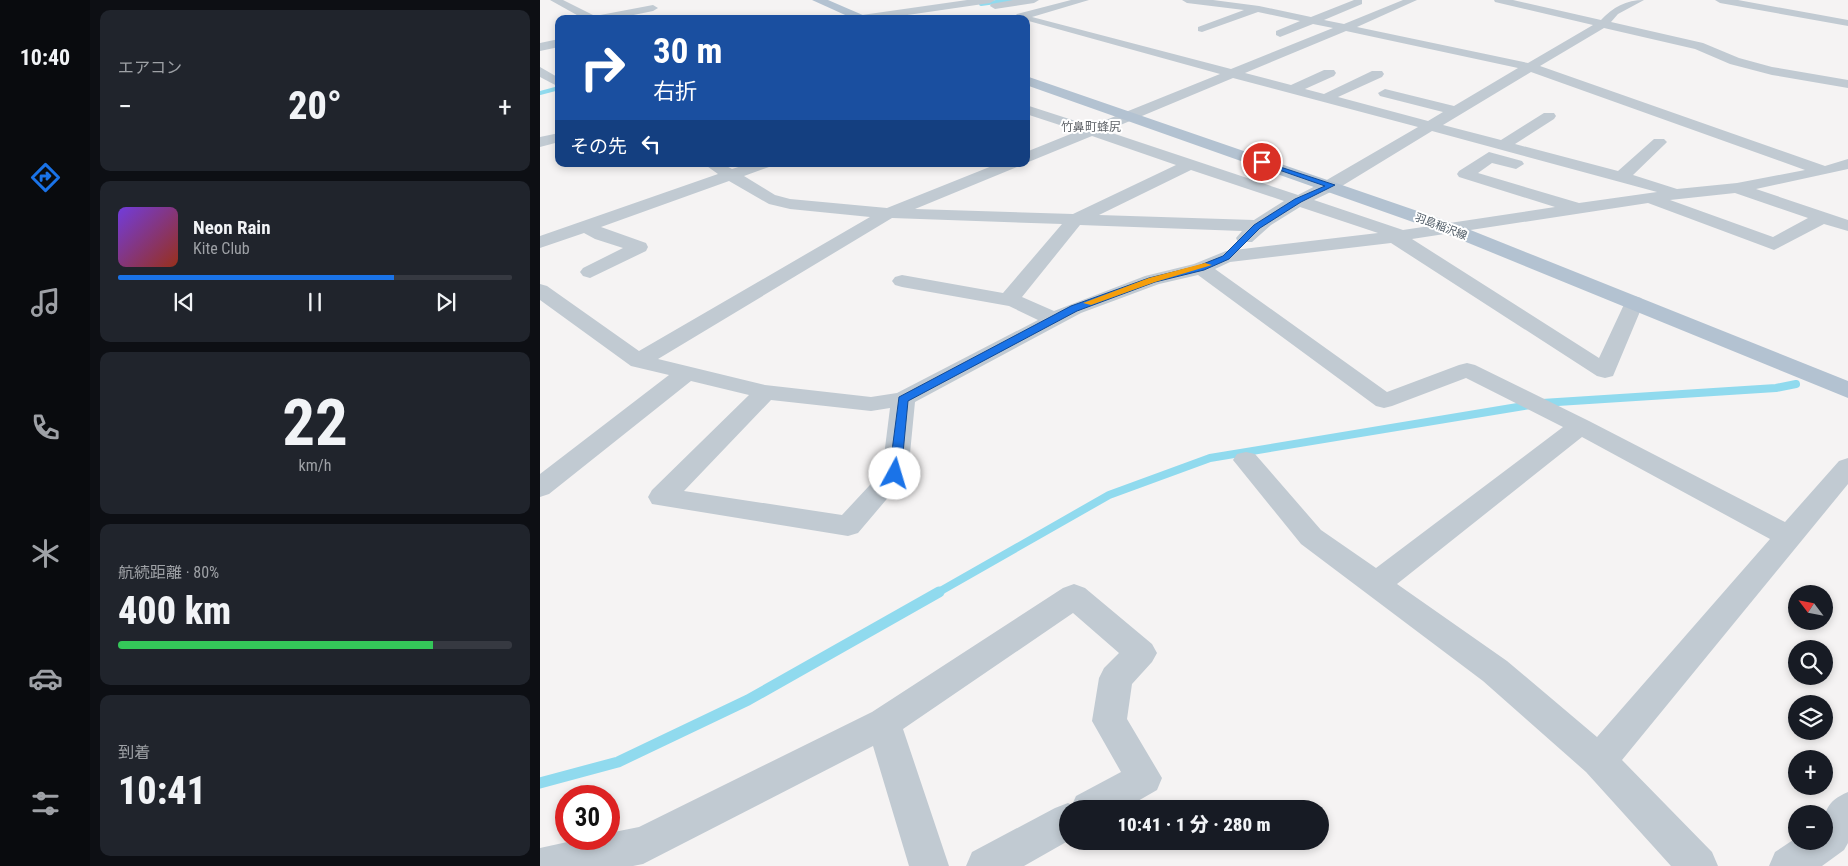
<!DOCTYPE html>
<html lang="ja">
<head>
<meta charset="utf-8">
<style>
	body { margin:0; font-family:"Roboto Condensed","Noto Sans JP",sans-serif; background:#20242c; color:#f1f3f6; height:100vh; display:flex; flex-direction:column; font-size:19px; white-space:nowrap }
	* { box-sizing:border-box; margin:0 }
	p { font-size:16px; color:#9ea1a6 }
	.icon { flex:none; width:28px; height:28px; fill:none; stroke:currentColor; stroke-width:2; stroke-linecap:round; stroke-linejoin:round }
	.map { position:relative; flex:1; overflow:hidden }
	.panel { display:flex; flex-direction:column; gap:10px; padding:10px; background:#0d0f14; width:450px }
	.panel>* { flex:none }
	.banner { position:absolute; left:15px; top:15px; width:475px; height:152px; border-radius:10px; box-shadow:0 2px 8px #0003; background:#1a4fa0; color:#fff; overflow:hidden }
	.needle { width:32px; rotate:302deg }
	.buttons { position:absolute; left:1248px; top:585px; display:grid; gap:10px }
	.buttons a { display:grid; place-items:center; width:45px; height:45px; border-radius:50%; background:#171b24; box-shadow:0 2px 8px #0003; font-size:25px }
	.speed { position:absolute; left:15px; top:785px; display:flex; gap:10px; font-size:25px; font-weight:700; text-align:center }
	.speed>* { display:grid; place-content:center; width:65px; height:65px; border-radius:50%; background:#171b24; box-shadow:0 2px 8px #0003; line-height:1 }
	.speed .limit { border:8px solid #d22; background:#fff; color:#111 }
	.pin { position:absolute; display:grid; place-items:center; width:42px; height:42px; color:#fff; margin:-21px; border:2px solid #fff; border-radius:50%; box-shadow:0 1px 5px #0007 }
	.me { position:absolute; width:55px; margin:-28px; rotate:6deg; stroke-linejoin:round; filter:drop-shadow(0 0 4px #0008) }
	.turn { display:flex; align-items:center; gap:18px; height:105px; padding:0 15px; font-size:22px }
	.turn .icon { width:65px; height:65px; stroke-width:2.5 }
	.turn b { display:block; font-size:35px; line-height:42px }
	.then { display:flex; align-items:center; height:48px; padding:0 15px; background:#0003; gap:10px; font-size:19px }
	.big { font-size:38px; font-weight:800; line-height:1.1 }
	.panel .card { flex:1; display:flex; flex-direction:column; justify-content:center; gap:8px; min-width:0; padding:0 18px; border-radius:10px; background:#20242c }
	.panel .dial { align-items:center; gap:0 }
	.dial b { font-size:65px; line-height:1 }
	.song { display:flex; align-items:center; gap:15px }
	.cover { width:60px; height:60px; border-radius:8px; background:linear-gradient(135deg,hsl(260 70% 55%),hsl(10 70% 35%)) }
	.played { height:5px; border-radius:2px; background:linear-gradient(90deg,#1a73e8 70%,#363941 70%) }
	.keys { display:flex; justify-content:space-around; direction:ltr }
	.heat { display:flex; justify-content:space-between; align-items:center; font-size:28px; direction:ltr }
	.charge { height:8px; border-radius:4px; background:linear-gradient(90deg,#34c759 80%,#363941 0) }
	.trip { position:absolute; left:519px; top:800px; width:270px; height:50px; border-radius:25px; background:#171b24; box-shadow:0 2px 8px #0003; font-weight:800; line-height:50px; text-align:center }
	main { display:flex; flex:1; min-height:0 }
	.menu { display:flex; flex-direction:column; width:90px; justify-content:space-around; align-items:center; background:#090b0e; color:#9ea1a6 }
	.menu .icon { width:35px; height:35px }
	.menu .current { color:#1a73e8 }
	.menu b { font-size:22px; color:#f1f3f6 }
	.map>svg:first-child { display:block }
	.lines { fill:none; stroke-linecap:round; stroke-linejoin:round }
	.stream-far2 { stroke:#90daee; stroke-width:4 }
	.stream-far1 { stroke:#90daee; stroke-width:8 }
	.stream { stroke:#90daee; stroke-width:11 }
	.minor { fill:#c1cad2; fill-rule:evenodd }
	.major { fill:#b3c2d1; fill-rule:evenodd }
	.route { fill:#1a73e8; stroke:#114b97 }
	.slow { fill:#f59e0b }
	.labels { text-anchor:middle; stroke-width:4; stroke-linejoin:round; paint-order:stroke }
	.far-street-label { font-size:11px; fill:#4a5661; stroke:#fff }
	.far-quarter-label { font-size:12px; fill:#5f6368; stroke:#fff }
</style>
</head>
<body>
<main>
<nav class="menu">
<b>10:40</b>
<svg class="icon current" aria-label="directions" viewBox="0 0 24 24"><path d="M12 3l9 9-9 9-9-9zM9 14v-3h6M13 9l2 2-2 2"/></svg>
<svg class="icon" aria-label="music" viewBox="0 0 24 24"><path d="M9 18V5l10-2v13"/><circle cx="6" cy="18" r="3"/><circle cx="16" cy="16" r="3"/></svg>
<svg class="icon" aria-label="phone" viewBox="0 0 24 24"><path d="M5 4h4l2 5-3 2q2 4 5 5l2-3 5 2v4C11 20 4 13 5 4z"/></svg>
<svg class="icon" aria-label="climate" viewBox="0 0 24 24"><path d="M12 3v18M4 7l16 10M4 17L20 7"/></svg>
<svg class="icon" aria-label="car" viewBox="0 0 24 24"><path d="M5 17H2v-5l4-1 3-4h7l3 4 3 1v5h-3M9 17h6M6 11h13"/><circle cx="7" cy="17" r="2"/><circle cx="17" cy="17" r="2"/></svg>
<svg class="icon" aria-label="filters" viewBox="0 0 24 24"><path d="M4 7h16M4 17h16"/><circle cx="9" cy="7" r="2"/><circle cx="15" cy="17" r="2"/></svg>
</nav>
<section class="panel">
<div class="card"><p>エアコン</p>
<div class="heat"><a>−</a><b class="big">20°</b><a>+</a></div>
</div>
<div class="card">
<div class="song"><i class="cover"></i><div><b>Neon Rain</b><p>Kite Club</p></div></div>
<div class="played"></div>
<div class="keys"><svg class="icon" aria-label="previous" viewBox="0 0 24 24"><path d="M18 5L8 12l10 7zM5 5v14"/></svg><svg class="icon" aria-label="pause" viewBox="0 0 24 24"><path d="M8 5v14M16 5v14"/></svg><svg class="icon" aria-label="next" viewBox="0 0 24 24"><path d="M6 5l10 7-10 7zM19 5v14"/></svg></div>
</div>
<div class="card dial"><b>22</b><p>km/h</p></div>
<div class="card"><p>航続距離 · 80%</p><b class="big">400 km</b><div class="charge"></div></div>
<div class="card"><p>到着</p><b class="big">10:41</b></div>
</section>
<div class="map">
<svg width="1308" height="866" viewBox="0 0 1308 866">
	<rect width="100%" height="100%" fill="#f5f3f3"/>
	<g class="lines">
		<g class="stream-far2">
			<path d="M441 4 471 0"/>
			<path d="M0 93 19 88"/>
		</g>
		<g class="stream-far1">
			<path d="M1002 403 1236 388 1256 384"/>
			<path d="M397 593 569 495 670 458 990 405"/>
		</g>
		<path class="stream" d="M0 783 78 762 208 700 399 592"/>
		<g class="minor">
			<path d="M10 0H23L55 16 113 5 118 8 113 11 74 19H44Z"/>
			<path d="M427 0H455L450 3 340 19H310L315 16Z"/>
			<path d="M473 0H499L494 3 455 9 450 6 451 4Z"/>
			<path d="M531 0H549L492 17 691 69 793 28 773 24 740 37 736 35V31L760 21 718 12 662 32 658 31V27L704 10 647 3 642 0H673L719 6 771 17 814 0H822V4L784 20 804 24 863 0H877L817 27 988 63 1053 25 955 2 954 0H973L1061 20C1073 7 1086 0 1104 0L1078 14 1071 22 1163 43 1199 58 1232 67 1308 80V88L1232 75 1190 64 1155 49 1064 28 1000 66 1285 166 1308 159V169L1216 189 1308 220V231L1284 224 1234 250 1108 203 872 239 1059 358 1087 298 1094 296 1101 298 1104 302 1073 376 1065 378 1057 376 851 243 690 262 675 269 847 392 919 365 927 363 935 365 1049 421 1245 522 1299 461 1308 458V484L1082 760 1172 852 1178 866H1131L1046 772 943 681 761 544 693 460 697 454 706 452 715 454 781 530 836 568 1023 427 926 378 852 406 844 408 836 406 658 275 619 284 541 313 375 402 368 474 318 533 308 536 112 504 108 497 112 490 209 395 151 381 9 494 0 497V474L129 375 91 366 0 300V284L7 286 99 351 330 217 250 209 229 204 189 181 61 227 106 243 108 247 106 251 50 278 43 276 40 272 43 268 83 248 55 239 44 233 0 248V236L178 174 164 164H183L192 169 208 164H231L229 167 204 176 235 195 250 199 347 208 457 164H479L477 167 375 209 533 214 636 165 552 136 486 163V152L538 131 486 114V105L551 126 680 74 474 17 477 14ZM806 31 978 68 914 106 845 89 838 93 840 96 903 112 888 121 798 97 842 77 844 74 842 71H832L784 94 765 89 794 76 796 73 794 70H784L751 85 705 73ZM991 72 1265 170 1197 183 1137 189 1093 175 1124 145 1127 142 1124 139H1114L1078 171 975 144 1014 119 1016 116 1014 113H1004L961 140 903 125ZM693 78 878 127 785 181 758 195 566 131ZM892 131 1117 192 1039 203 938 173 952 163 976 169 984 164 982 161 949 152 919 171 917 174 919 177 1015 207 863 230 774 200 797 189ZM651 170 744 201 714 220 559 215ZM1195 193 1268 218 1233 237 1130 200ZM760 207 838 233 686 251 654 264 605 276 514 311 482 297 540 225 702 231 696 238 698 242H712L731 225ZM352 218 522 224 463 293 362 275 355 277 352 281 355 285 362 287 469 306 498 320 357 393 331 397 225 385 118 359ZM231 400 331 411 350 408 342 472 302 515 144 491ZM1042 437 1230 539 1057 737 967 661 857 584Z"/>
			<path d="M1175 0H1198L1308 20V26L1180 3Z"/>
			<path d="M19 39V47L0 51V43Z"/>
			<path d="M0 67 19 78V87L0 77Z"/>
			<path d="M19 133V142L0 147V137Z"/>
			<path d="M534 584 545 588 612 644 617 653 612 662 592 684 587 719 622 778 617 790 584 809H528V841L484 866H426L432 852 515 808 528 803 532 805 536 796 581 772 552 721 559 678 564 668 579 653 533 613 363 729 409 866H369L333 746 103 864 93 866H0V848L41 839H69V833L99 827 332 712 523 588Z"/>
			<path d="M1308 792V843L1304 850 1282 866H1229L1235 852 1256 838V841H1284C1284 816 1282 803 1308 792Z"/>
		</g>
		<g class="major">
			<path d="M272 0H288L332 19H314Z"/>
			<path d="M486 76 918 225 1308 381V398L904 233 486 85Z"/>
		</g>
	</g>
	<path class="route" d="M719 160 795 185 761 202 720 228 689 259 664 270 615 282 537 311 368 401 361 474 355 478 351 476 349 474 359 397 531 306 609 278 658 266 683 256 714 225 755 199 785 186 719 163Z"/>
	<path class="slow" d="M665 263 672 265 615 282 551 305 543 303 609 278Z"/>
	<g class="labels">
		<g class="far-street-label">
			<text transform="translate(901 226) rotate(21)" y="4">羽島稲沢線</text>
		</g>
		<g class="far-quarter-label">
			<text x="551" y="131">竹鼻町蜂尻</text>
		</g>
	</g>
</svg>
<div class="buttons">
<a><svg class="needle" viewBox="-14 -14 28 28"><path d="M0-13l5 13h-10z" fill="#e53935"/><path d="M0 13l5-13h-10z" fill="#9ea1a6"/></svg></a>
<a><svg class="icon" aria-label="search" viewBox="0 0 24 24"><circle cx="10" cy="10" r="6"/><path d="M15 15l6 6"/></svg></a>
<a><svg class="icon" aria-label="layers" viewBox="0 0 24 24"><path d="M12 4l9 5-9 5-9-5zM3 14l9 5 9-5"/></svg></a>
<a>+</a>
<a>−</a>
</div>
<div class="speed"><div class="limit">30</div></div>
<div class="pin" style="left:722px;top:162px;background:#d93025"><svg class="icon" aria-label="arrive" viewBox="0 0 24 24"><path d="M6 21V4h12l-3 4 3 4H6"/></svg></div>
<svg class="me" style="left:355px;top:474px" viewBox="-20 -20 40 40"><circle r="19" fill="#fff"/><path d="M0-13L10 11 0 6-10 11z" fill="#1a73e8"/></svg>
<div class="trip">10:41 · 1 分 · 280 m</div>
<div class="banner">
<div class="turn"><svg class="icon" aria-label="right" viewBox="0 0 24 24"><path d="M7 20v-9h11M14 6l5 5-5 5"/></svg><div><b>30 m</b>右折</div></div>
<div class="then">その先<svg class="icon" aria-label="left" viewBox="0 0 24 24"><path d="M17 20v-9H6M10 6l-5 5 5 5"/></svg></div>
</div>
</div>
</main>
</body>
</html>
